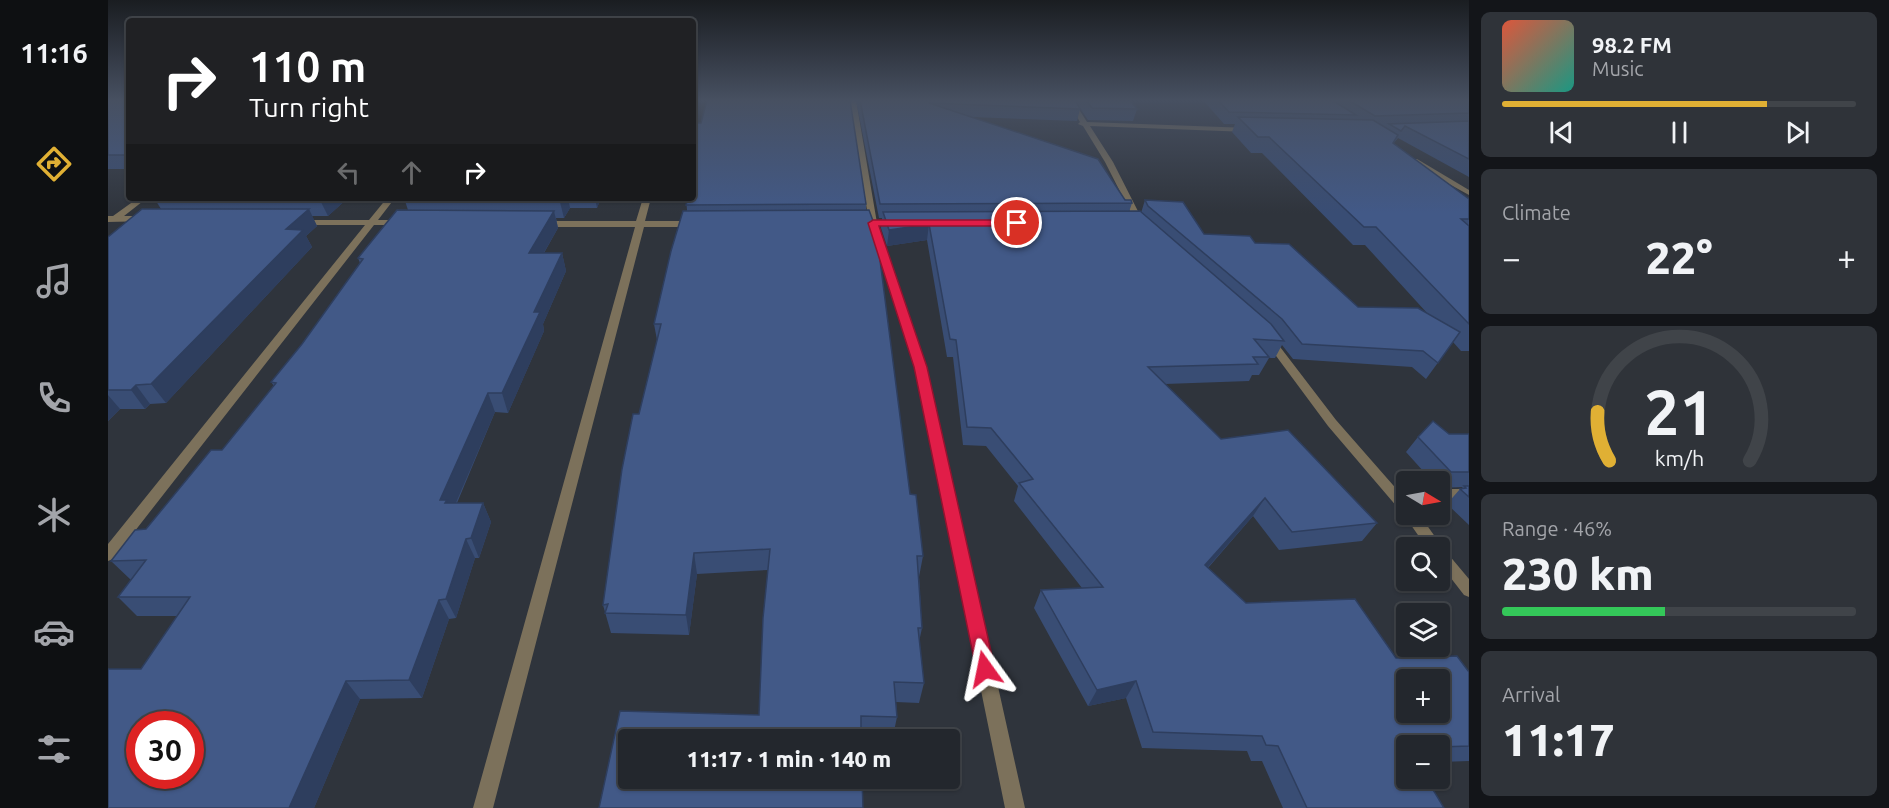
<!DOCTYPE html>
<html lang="en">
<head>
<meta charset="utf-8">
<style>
	body { margin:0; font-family:Ubuntu,sans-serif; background:#2f3339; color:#f1f3f6; height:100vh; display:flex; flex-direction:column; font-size:22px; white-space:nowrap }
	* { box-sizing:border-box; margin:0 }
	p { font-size:20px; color:#a3a5aa }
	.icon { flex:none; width:33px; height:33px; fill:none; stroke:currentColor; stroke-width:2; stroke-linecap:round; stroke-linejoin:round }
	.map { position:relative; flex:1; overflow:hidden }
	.panel { display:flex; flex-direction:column; gap:12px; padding:12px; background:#131519; width:420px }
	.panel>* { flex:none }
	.banner { position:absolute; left:18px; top:18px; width:570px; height:183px; border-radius:6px; box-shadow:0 2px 4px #0004,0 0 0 2px #404449; background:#202124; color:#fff; overflow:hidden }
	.needle { width:39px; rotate:100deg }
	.fabs { position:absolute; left:1288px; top:471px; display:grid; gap:12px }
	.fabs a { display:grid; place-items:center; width:54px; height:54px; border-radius:6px; background:#23272d; box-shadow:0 2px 4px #0004,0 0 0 2px #404449; font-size:30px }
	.speed { position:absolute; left:18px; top:711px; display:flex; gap:12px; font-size:30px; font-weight:700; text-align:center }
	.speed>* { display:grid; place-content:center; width:78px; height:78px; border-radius:50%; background:#23272d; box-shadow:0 2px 4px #0004,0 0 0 2px #404449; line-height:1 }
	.speed .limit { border:9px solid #d22; background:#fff; color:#111 }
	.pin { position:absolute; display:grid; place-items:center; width:51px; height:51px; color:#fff; margin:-26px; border:3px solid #fff; border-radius:50%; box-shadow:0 2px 6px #0007 }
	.me { position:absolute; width:66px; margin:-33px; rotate:348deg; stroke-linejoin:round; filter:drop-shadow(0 0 4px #0008) }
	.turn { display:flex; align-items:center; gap:21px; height:126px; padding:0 24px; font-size:27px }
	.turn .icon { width:78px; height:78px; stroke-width:2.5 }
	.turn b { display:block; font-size:42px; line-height:51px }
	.lanes { display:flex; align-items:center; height:57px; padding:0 24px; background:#0003; justify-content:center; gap:30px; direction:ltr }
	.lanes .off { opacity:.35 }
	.big { font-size:45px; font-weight:800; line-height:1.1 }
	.panel .card { flex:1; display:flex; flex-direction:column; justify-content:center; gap:9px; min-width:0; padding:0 21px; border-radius:9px; background:#2f3339 }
	.panel .dial { align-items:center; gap:0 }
	.dial svg { height:156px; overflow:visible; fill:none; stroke:#404449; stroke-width:7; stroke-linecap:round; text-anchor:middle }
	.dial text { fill:#f1f3f6; stroke:none }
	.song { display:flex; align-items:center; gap:18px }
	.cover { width:72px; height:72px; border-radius:9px; background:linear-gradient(135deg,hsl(10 70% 55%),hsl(170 70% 35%)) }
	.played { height:6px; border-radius:3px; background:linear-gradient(90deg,#e0b034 75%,#404449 75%) }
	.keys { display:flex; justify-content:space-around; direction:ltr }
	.heat { display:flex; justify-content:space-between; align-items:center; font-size:33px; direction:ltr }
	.charge { height:9px; border-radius:4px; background:linear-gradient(90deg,#34c759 46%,#404449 0) }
	.trip { position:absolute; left:510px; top:729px; width:342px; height:60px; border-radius:6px; background:#23272d; box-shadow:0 2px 4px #0004,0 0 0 2px #404449; font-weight:800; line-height:60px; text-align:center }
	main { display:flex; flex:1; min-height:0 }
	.dock { display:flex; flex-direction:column; width:108px; justify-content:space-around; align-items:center; background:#0e1012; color:#a3a5aa }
	.dock .icon { width:42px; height:42px }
	.dock .current { color:#e0b034 }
	.dock b { font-size:27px; color:#f1f3f6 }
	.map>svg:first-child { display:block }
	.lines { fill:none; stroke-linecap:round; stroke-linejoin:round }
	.minor { fill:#7c715b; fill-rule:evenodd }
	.wall { fill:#394d74 }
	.shaded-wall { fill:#2e3e5e }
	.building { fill:#425987; stroke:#2e3e5e; stroke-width:1.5; fill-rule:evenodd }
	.route { fill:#e11d48; stroke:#92132f; stroke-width:1.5 }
</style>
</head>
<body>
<main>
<nav class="dock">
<b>11:16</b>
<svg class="icon current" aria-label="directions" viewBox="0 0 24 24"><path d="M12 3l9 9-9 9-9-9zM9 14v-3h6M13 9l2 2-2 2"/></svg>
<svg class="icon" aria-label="music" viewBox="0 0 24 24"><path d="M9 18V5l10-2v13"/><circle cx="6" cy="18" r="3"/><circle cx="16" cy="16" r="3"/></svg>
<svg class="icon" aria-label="phone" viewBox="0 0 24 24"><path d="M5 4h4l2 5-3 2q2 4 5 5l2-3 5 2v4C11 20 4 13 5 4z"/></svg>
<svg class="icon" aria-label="climate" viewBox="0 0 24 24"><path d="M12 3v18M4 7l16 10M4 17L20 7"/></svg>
<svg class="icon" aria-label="car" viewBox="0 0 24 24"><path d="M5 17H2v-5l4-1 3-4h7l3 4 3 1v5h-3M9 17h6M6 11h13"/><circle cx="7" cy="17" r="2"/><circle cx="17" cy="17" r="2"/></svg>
<svg class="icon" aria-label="filters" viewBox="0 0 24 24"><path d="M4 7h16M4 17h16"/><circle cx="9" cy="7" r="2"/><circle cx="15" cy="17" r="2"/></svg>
</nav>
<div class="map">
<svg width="1361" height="808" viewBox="0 0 1361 808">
	<rect width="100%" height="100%" fill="#2f343c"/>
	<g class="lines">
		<g class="minor">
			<path d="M742 100H748L769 223 819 367 917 808H897L807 367 761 223Z"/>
			<path d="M959 100H965L979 122 1141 128 1145 130 1141 132 982 126 1005 162 1037 225 1033 228 1029 225 997 162 975 126 970 124 972 122Z"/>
			<path d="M1303 159H1309L1361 190V195L1303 163Z"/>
			<path d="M30 198H39L16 216H38L41 217V221L0 222V216H5Z"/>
			<path d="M279 198H287L270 220H293L297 223 296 225H266L5 559 0 561V544L257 225H193L190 224V220H261Z"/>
			<path d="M535 198H543L537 221H587L591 224 587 227H536L385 808H365L527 227H433L429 224 433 221H528Z"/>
			<path d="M1162 338 1166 339 1228 420 1299 501V514H1311L1335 548 1361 579V597L1356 595 1332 564V548H1319L1296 515 1220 426 1157 341Z"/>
			<rect x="1332" y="489" width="29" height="10"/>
		</g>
	</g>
	<g class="wall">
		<rect x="0" y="100" width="21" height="69"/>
		<path d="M748 100H1022L1029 109 1025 121 980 120 968 102 972 109 969 121 863 117 1024 203 1021 212 1033 213 1037 200 1096 234 1147 243 1250 307 1319 313 1257 245H1245L1154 153H1143L1124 132 1127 124H1116L1095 100H1361V177L1290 138 1285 144 1361 199V351H1353L1345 342 1318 379 1304 367 1185 359 1174 345 1167 358H1161L1151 375H1144L1141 381 1057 384 1113 439 1269 523 1254 541 1171 550 1145 516 1100 568 1138 603 1288 658 1361 672V761L1332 762V746H1299L1336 808H1175L1154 761H1143L1139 751 1034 748 1018 698 980 706 926 608 933 590 974 588 906 501 910 486 878 446 855 445 845 357H839L819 240 779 246 773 228 774 218H771Z"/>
		<path d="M593 123 758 204V210L802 494 815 556 811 577 814 628 811 642 816 683 811 703 788 702 789 717 785 736 753 735 651 715 660 570 589 574 581 635 503 633 495 605 531 414 549 340 546 324 579 210 578 198H585V134Z"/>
		<path d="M51 198H240L220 216H204L209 226 198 236 204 247 58 403 42 404 37 409H12L0 421V237L53 209 48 201Z"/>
		<path d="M299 198H493L489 208H462L456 218H448L450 228 436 253H454L458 271 435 324 436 331 400 413 387 412 349 503H375L383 522 371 558H367L348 618 341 619 314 698 252 699 206 808H0L33 669 69 616H29L10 597 23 580 3 561 38 529 114 450 166 386 163 382 194 344 252 263 250 258 300 210 297 201Z"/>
		<path d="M1341 434H1361V525L1339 504 1352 489 1355 487 1332 488V482H1325L1298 452 1310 437Z"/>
	</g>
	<g class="shaded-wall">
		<path d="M218 198H240L220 216 213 202Z"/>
		<path d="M455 198H460L462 208 456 218 452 202Z"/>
		<path d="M487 198H493L489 208Z"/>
		<path d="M201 209 209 226 198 236 204 247 58 403 43 384 178 229Z"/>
		<path d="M446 211 450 228 426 270 421 253Z"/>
		<path d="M821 224 819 240 779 246 781 230Z"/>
		<path d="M454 253 458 271 435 324 436 331 400 413 394 393 426 312Z"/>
		<path d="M28 385 42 404 37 409 23 390Z"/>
		<path d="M380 393 387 412 344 512 332 500Z"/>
		<path d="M0 395 12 409 0 421Z"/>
		<path d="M1157 498 1145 516 1086 583 1097 565Z"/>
		<path d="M375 503 383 522 371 558 363 538Z"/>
		<path d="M358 539 367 558 348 618 338 599Z"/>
		<path d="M586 553 589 574 581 635 578 615Z"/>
		<path d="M331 600 341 619 314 698 301 680Z"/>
		<path d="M238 681 252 699 206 808H181Z"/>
		<path d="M1028 681 1018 698 980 706 989 690Z"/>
	</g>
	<g class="building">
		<rect x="0" y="100" width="21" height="55"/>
		<path d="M599 100H742L758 204 578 205 580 198H585V167L588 156H585V134L587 123H593Z"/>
		<path d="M752 100H967L972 109 821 103 990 159 1017 200H1023L1024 203 772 204Z"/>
		<path d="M978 100H1022L1029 109 984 108Z"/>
		<path d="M1110 100H1224L1248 115 1121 112Z"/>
		<path d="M1240 100H1361V113L1267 116Z"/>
		<path d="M1130 117 1265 120 1290 135 1285 143 1361 199V219H1353L1361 226V324L1268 227H1256L1161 137H1150Z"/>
		<path d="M1361 121V159L1297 126 1293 131 1281 124Z"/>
		<path d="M51 198H218L213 202 48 201Z"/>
		<path d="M299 198H455L452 202 297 201Z"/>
		<path d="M1037 200 1075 202 1096 234 1142 236 1147 243 1181 244 1250 307 1310 308 1352 332 1330 363 1315 351 1194 344 1174 319 1040 206Z"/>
		<path d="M34 209H201L178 229 195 230 43 384 28 385 23 390H0V237Z"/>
		<path d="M289 210 446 211 421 253H454L426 312H432L394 393H380L332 500H339L337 503H375L363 538 358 539 338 599 331 600 301 680 238 681 181 808H0V669H33L82 597H10L38 560 3 561 27 530 38 529 103 450H114L168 383 163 382 194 344 255 259 250 258ZM32 724H82V776H32Z"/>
		<path d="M761 210 768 229 802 494 808 495 815 556H809L814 628H810L816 683 786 682 789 717 753 716V740H520V778H754L755 808H491L512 711 651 715 655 618 662 549 586 553 578 615 497 613 500 604 495 605 514 469 525 414H531L553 324H546L563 251 575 211Z"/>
		<path d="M1032 211 1163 324 1176 341 1146 339 1161 357H1145L1150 364 1040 367 1113 439 1180 430 1269 523 1184 532 1157 498 1097 565 1138 603 1247 599 1288 658 1349 656 1361 672V746L1332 747V746H1299V778H1318L1336 808H1199L1170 746 1158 745 1154 736 1045 732 1028 681 989 690 933 590 995 587 911 483 925 479 883 428 859 427 848 340 842 339 821 224 781 230 775 212ZM1299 680H1332V712H1299Z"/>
		<path d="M1325 421 1341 434H1361V472H1343L1310 437Z"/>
		<path d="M1356 486H1361V497L1352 489 1358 488Z"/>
	</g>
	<linearGradient id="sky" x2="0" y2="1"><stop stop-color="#1a1d21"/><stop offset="0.47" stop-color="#475061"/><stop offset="1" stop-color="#475061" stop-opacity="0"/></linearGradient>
	<rect width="1361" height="213" fill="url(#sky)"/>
	<path class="route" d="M765 220H909L914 223 909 226H771L819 367 887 669 884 675 877 678 870 675 868 669 806 367 760 223Z"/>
</svg>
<div class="fabs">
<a><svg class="needle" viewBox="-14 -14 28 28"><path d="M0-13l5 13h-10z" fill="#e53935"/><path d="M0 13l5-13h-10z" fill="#a3a5aa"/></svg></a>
<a><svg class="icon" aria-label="search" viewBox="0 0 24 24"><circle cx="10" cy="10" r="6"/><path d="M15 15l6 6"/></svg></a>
<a><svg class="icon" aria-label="layers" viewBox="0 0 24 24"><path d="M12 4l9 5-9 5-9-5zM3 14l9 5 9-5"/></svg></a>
<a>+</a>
<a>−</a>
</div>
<div class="speed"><div class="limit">30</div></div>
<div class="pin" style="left:909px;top:223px;background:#d93025"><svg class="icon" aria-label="arrive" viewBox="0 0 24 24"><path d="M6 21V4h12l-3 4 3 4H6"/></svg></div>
<svg class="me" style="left:877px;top:669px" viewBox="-20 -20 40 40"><path d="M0-17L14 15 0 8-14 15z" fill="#e11d48" stroke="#fff" stroke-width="4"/></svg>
<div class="trip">11:17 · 1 min · 140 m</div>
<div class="banner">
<div class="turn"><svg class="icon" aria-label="right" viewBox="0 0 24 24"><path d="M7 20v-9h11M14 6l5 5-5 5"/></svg><div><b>110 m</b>Turn right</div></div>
<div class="lanes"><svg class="icon off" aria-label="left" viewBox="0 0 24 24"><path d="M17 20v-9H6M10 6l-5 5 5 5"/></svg><svg class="icon off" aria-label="ahead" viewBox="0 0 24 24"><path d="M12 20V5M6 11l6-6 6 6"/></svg><svg class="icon" aria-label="right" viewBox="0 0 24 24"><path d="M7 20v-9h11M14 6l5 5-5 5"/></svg></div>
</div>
</div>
<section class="panel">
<div class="card">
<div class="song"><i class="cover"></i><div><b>98.2 FM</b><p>Music</p></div></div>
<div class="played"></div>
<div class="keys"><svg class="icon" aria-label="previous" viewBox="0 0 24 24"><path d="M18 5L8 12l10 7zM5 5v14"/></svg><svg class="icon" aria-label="pause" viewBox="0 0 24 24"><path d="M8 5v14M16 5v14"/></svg><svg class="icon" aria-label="next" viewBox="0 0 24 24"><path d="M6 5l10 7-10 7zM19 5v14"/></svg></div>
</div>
<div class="card"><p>Climate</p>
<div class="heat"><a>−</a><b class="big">22°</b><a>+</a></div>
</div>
<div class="card dial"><svg viewBox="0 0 100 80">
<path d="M14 69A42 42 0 1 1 86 69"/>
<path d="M14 69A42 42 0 0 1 8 44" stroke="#e0b034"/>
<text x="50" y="56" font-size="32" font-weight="700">21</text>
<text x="50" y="72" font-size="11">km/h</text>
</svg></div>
<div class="card"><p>Range · 46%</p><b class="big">230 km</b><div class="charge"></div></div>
<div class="card"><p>Arrival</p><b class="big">11:17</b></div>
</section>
</main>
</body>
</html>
